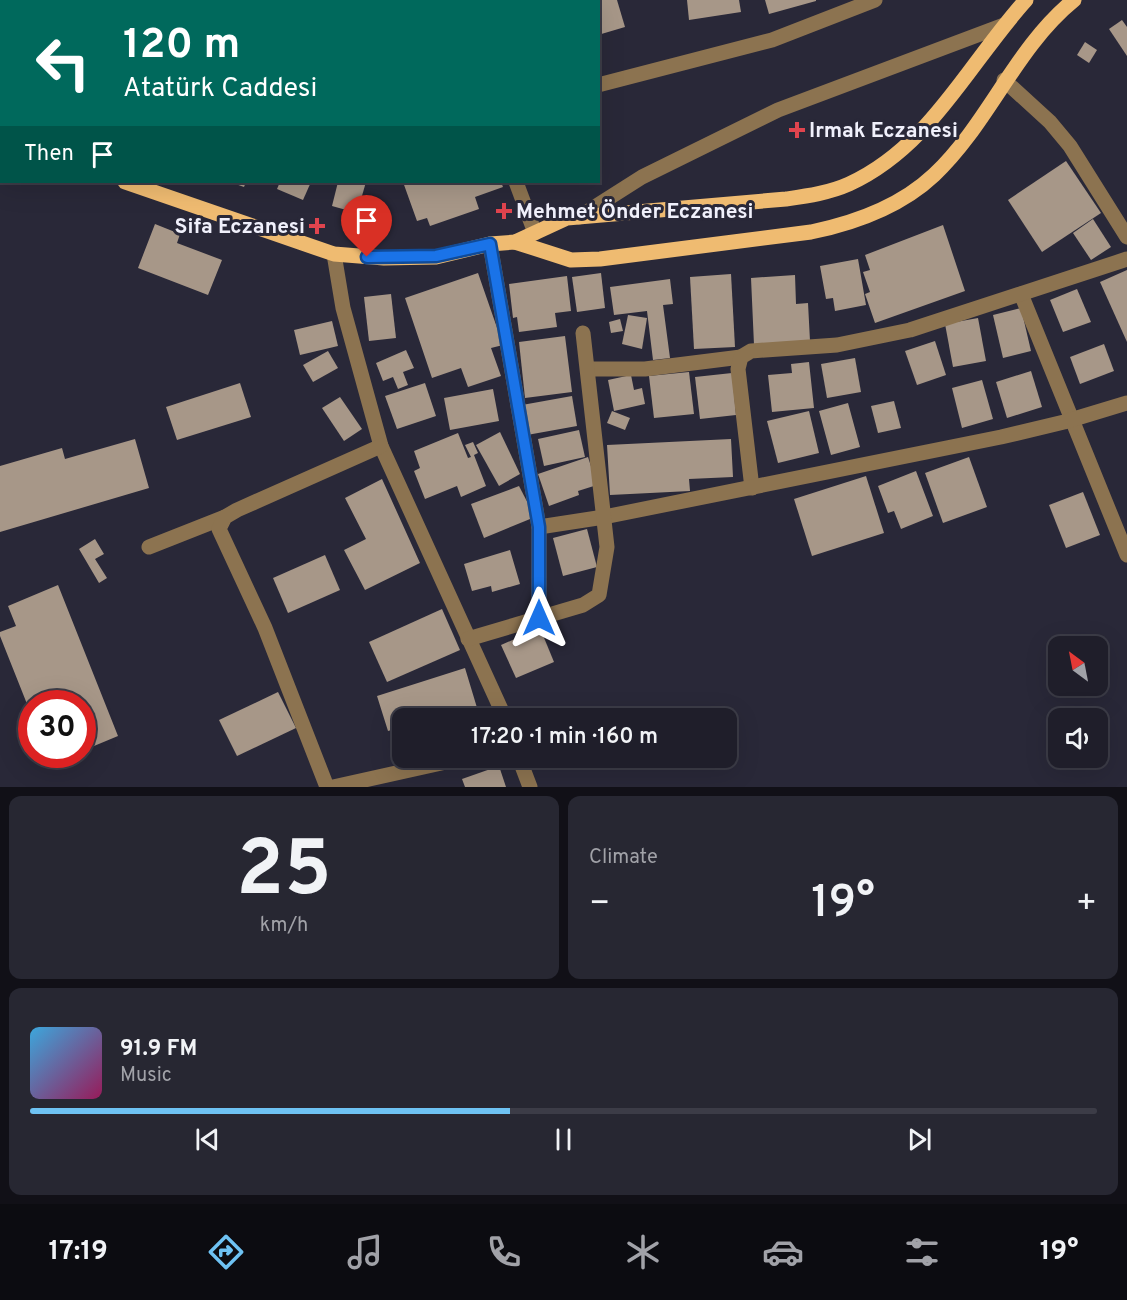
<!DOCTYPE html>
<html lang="en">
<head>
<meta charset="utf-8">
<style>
	body { margin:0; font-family:Overpass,sans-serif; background:#272732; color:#f1f3f6; height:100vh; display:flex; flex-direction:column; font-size:22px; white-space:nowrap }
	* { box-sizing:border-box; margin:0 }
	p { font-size:20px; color:#a1a2a8 }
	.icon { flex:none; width:33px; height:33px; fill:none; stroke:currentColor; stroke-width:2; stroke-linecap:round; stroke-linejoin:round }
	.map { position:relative; height:787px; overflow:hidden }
	.side { display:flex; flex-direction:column; gap:9px; padding:9px; background:#111017; flex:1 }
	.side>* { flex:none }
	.banner { position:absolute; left:0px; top:0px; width:600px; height:183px; box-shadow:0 6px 24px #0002,0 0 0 2px #3c3c47; background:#00695c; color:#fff; overflow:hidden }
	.needle { width:39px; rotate:328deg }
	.fabs { position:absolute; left:1048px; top:636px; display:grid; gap:12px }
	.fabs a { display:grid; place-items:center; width:60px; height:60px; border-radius:12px; background:#1f1e2a; box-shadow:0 6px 24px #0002,0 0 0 2px #3c3c47; font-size:30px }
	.speed { position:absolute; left:18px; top:690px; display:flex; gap:12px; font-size:30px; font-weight:700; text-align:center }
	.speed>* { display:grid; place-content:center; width:78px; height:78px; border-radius:50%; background:#1f1e2a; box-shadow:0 6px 24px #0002,0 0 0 2px #3c3c47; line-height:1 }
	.speed .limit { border:9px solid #d22; background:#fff; color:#111 }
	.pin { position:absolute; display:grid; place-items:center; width:51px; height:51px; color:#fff; margin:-62px -26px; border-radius:50% 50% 50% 0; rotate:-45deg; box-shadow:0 0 6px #0007 }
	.pin .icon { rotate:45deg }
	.me { position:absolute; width:66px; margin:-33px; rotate:0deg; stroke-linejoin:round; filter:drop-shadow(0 0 4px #0008) }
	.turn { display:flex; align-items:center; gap:21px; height:126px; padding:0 24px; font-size:27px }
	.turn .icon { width:78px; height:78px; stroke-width:2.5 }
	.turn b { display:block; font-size:42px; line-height:51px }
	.then { display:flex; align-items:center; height:57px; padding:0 24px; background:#0003; gap:12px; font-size:22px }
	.big { font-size:45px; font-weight:600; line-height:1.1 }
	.side .card { flex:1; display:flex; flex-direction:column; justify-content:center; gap:9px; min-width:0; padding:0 21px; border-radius:12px; background:#272732 }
	.side .dial { align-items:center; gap:0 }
	.dial b { font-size:78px; line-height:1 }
	.song { display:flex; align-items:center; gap:18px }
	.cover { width:72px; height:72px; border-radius:9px; background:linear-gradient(135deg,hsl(200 70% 55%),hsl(330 70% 35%)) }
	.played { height:6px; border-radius:3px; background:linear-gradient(90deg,#6ec2f3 45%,#3c3c47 45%) }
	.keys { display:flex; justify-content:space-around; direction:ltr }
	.heat { display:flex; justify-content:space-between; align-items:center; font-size:33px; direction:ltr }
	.side .tiles { flex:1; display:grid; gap:9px; grid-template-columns:1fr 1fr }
	.card:last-child { grid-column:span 2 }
	.trip { position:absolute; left:392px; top:708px; width:345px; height:60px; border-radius:12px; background:#1f1e2a; box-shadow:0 6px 24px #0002,0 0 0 2px #3c3c47; font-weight:600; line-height:60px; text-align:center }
	.dock { display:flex; height:96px; justify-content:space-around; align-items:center; background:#0c0c11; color:#a1a2a8 }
	.dock .icon { width:42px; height:42px }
	.dock .active { color:#6ec2f3 }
	.dock b { font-size:27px; color:#f1f3f6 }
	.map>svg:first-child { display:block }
	.building { fill:#a79788 }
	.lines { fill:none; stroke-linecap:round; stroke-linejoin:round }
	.minor { stroke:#8c7350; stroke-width:15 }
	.major { stroke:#efbb71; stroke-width:15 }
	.route-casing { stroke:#114b97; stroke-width:15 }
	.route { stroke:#1a73e8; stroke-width:10 }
	.health-dot { fill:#e0444e; stroke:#292838; stroke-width:2 }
	.labels { text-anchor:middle; stroke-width:6; stroke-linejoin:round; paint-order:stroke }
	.poi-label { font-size:21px; font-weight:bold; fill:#f0f0fb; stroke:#292838; text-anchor:start }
</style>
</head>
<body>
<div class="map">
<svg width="1127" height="787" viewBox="0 0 1127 787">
	<rect width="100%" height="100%" fill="#292838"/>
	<g class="building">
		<path d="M598 0H617L625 27 598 35Z"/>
		<path d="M687 0H739L741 12 689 20Z"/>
		<path d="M765 0H816V1L769 14Z"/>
		<path d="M1122 20 1127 27V56L1109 29Z"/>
		<path d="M1085 42 1097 50 1089 63 1077 55Z"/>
		<path d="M1066 161 1101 213 1042 252 1008 200Z"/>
		<path d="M230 182H246L244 187Z"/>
		<path d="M280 182H311L303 200 277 189Z"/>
		<path d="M338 182H366L357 213 332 206Z"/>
		<path d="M403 182H501L503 187 475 197 479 209 430 226 427 218 417 221Z"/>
		<path d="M1093 219 1111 247 1091 260 1073 233Z"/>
		<path d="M155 224 180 234 177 243 222 260 208 295 138 268Z"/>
		<path d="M943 225 965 291 875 323 865 294 870 292 863 272 870 270 865 255Z"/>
		<path d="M858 259 866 305 835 311 833 298 826 299 820 266Z"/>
		<path d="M1127 270V342L1100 282Z"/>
		<path d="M478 273 503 345 491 348 501 376 468 387 461 368 432 378 405 298Z"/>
		<path d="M601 273 605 308 577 312 572 277Z"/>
		<path d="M731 274 735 347 694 349 690 277Z"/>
		<path d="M795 275 796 304 808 303 810 341 754 345 751 278Z"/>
		<path d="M567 276 571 311 555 313 557 327 519 332 517 317 513 318 509 284Z"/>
		<path d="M670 279 673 304 663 305 670 358 653 360 647 311 614 315 610 287Z"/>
		<path d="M1077 289 1091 322 1063 332 1050 300Z"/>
		<path d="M391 294 396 338 369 341 364 297Z"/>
		<path d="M1021 308 1031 351 1003 358 993 315Z"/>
		<path d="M628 315 647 318 642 349 622 344Z"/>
		<path d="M978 318 986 361 953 367 945 324Z"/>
		<path d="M620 319 623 331 611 333 609 322Z"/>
		<path d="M332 321 338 346 300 355 294 330Z"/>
		<path d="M565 336 572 392 525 398 519 342Z"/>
		<path d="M935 341 946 375 917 385 905 351Z"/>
		<path d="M1104 344 1114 371 1080 384 1070 357Z"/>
		<path d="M406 350 414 368 403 372 408 385 398 389 393 377 383 381 376 363Z"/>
		<path d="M328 351 338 368 313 382 303 365Z"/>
		<path d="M855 358 861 392 827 398 821 364Z"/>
		<path d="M809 362 814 408 772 412 768 375 792 373 791 364Z"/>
		<path d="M1031 371 1042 407 1007 418 996 382Z"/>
		<path d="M689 372 694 414 654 418 649 376Z"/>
		<path d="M732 373 736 415 700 419 695 377Z"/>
		<path d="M631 375 634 390 642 388 645 404 614 411 608 380Z"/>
		<path d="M982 380 993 419 962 428 952 388Z"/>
		<path d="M240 383 251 417 177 440 166 407Z"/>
		<path d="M425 383 436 416 397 429 385 396Z"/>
		<path d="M493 389 499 421 450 430 444 398Z"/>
		<path d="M572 396 577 426 527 435 522 405Z"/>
		<path d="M340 397 362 429 344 441 322 408Z"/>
		<path d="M894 401 901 428 878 433 871 406Z"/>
		<path d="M848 403 860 447 831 455 819 411Z"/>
		<path d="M612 411 630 418 625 430 607 423Z"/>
		<path d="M809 411 819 453 778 463 767 421Z"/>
		<path d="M579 430 585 457 544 466 538 439Z"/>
		<path d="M500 432 520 474 499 486 476 445Z"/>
		<path d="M458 433 468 458 471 457 465 445 473 442 478 453 474 455 486 486 461 497 457 486 425 499 414 471 420 468 414 451Z"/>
		<path d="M135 439 149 488 0 532V466L62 448 65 459Z"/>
		<path d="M731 439 733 477 689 479 690 491 610 495 607 445Z"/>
		<path d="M588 457 597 485 578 491 579 495 549 506 538 474Z"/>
		<path d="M969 457 987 507 943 523 925 473Z"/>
		<path d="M916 471 933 516 901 529 894 511 888 513 878 486Z"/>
		<path d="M866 476 884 533 812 556 794 499Z"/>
		<path d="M382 479 420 563 365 590 344 550 366 539 345 498Z"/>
		<path d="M519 486 535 517 484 538 471 504Z"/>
		<path d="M1083 492 1100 535 1066 548 1049 505Z"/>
		<path d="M587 529 597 567 563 576 553 538Z"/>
		<path d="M95 539 104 554 95 559 107 578 99 583 79 549Z"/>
		<path d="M510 550 520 584 492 592 491 586 472 591 464 564Z"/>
		<path d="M325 555 340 590 288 613 273 578Z"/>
		<path d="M58 585 118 736 82 751V704H32L31 714 0 636V632L16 626 8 606Z"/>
		<path d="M442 609 460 650 387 682 369 642Z"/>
		<path d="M540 628 554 662 516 678 501 645Z"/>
		<path d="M465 668 478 711 453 718H435L434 716 402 718V727L388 731 377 696Z"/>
		<path d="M278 692 296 728 237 756 219 720Z"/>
		<path d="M48 754H73V755L51 763Z"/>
		<path d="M499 766 506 787H465L462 779Z"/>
	</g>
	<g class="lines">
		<g class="minor">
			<path d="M115 0V2"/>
			<path d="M238 0V2"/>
			<path d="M477 2 481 0"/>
			<path d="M1004 80 1050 122 1070 146 1127 237"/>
			<path d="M598 85 772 40 875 0"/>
			<path d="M516 182 535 233"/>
			<path d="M579 217 642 177 778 110 1004 25"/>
			<path d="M490 244 539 527V618"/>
			<path d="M334 254 343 308 381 446 505 718"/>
			<path d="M1021 294 1127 555"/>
			<path d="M588 369H645L741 357"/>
			<path d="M752 488 738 369 741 357 751 351 837 345 910 330 1127 259"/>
			<path d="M539 527 604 517 1001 437 1064 422 1127 403"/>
			<path d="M149 547 225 517"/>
			<path d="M468 639 583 605 599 595 607 547 583 333"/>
			<path d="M519 758 530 787"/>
			<path d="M327 787 265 628 219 529 225 517 237 510 381 446"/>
			<path d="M333 787 464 758"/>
		</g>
		<g class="major">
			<path d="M0 144H2"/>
			<path d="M125 182 334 254 384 258 436 257 490 244 515 242 567 218 786 199C807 196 829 193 849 184 930 147 968 64 1026 0"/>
			<path d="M515 242 571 260 600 259 811 232C855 223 901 206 934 175 989 123 1015 48 1074 0"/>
		</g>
	</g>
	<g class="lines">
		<defs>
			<path id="route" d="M367 257 436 256 490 244 539 527V618"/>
		</defs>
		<use href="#route" class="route-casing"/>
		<use href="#route" class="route"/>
	</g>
	<g class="health-dot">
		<path d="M794 121h6v6h6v6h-6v6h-6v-6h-6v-6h6z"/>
		<path d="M501 202h6v6h6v6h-6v6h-6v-6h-6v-6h6z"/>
		<path d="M314 217h6v6h6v6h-6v6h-6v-6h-6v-6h6z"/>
	</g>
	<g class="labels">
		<g class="poi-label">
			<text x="809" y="137">Irmak Eczanesi</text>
			<text x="516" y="218">Mehmet Önder Eczanesi</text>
			<text x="305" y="233" text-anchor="end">Sifa Eczanesi</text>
		</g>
	</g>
</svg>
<div class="fabs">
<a><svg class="needle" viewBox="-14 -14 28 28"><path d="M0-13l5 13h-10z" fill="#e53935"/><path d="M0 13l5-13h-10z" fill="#a1a2a8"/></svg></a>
<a><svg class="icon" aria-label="sound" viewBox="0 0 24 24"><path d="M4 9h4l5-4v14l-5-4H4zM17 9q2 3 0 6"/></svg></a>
</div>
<div class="speed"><div class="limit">30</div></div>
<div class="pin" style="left:367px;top:257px;background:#d93025"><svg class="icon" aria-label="arrive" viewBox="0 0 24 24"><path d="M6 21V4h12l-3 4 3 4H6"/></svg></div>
<svg class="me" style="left:539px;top:618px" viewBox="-20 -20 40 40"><path d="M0-17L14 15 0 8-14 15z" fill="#1a73e8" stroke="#fff" stroke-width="4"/></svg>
<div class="trip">17:20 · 1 min · 160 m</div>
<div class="banner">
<div class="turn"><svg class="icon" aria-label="left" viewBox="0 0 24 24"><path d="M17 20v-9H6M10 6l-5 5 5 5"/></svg><div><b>120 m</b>Atatürk Caddesi</div></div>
<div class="then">Then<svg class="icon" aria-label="arrive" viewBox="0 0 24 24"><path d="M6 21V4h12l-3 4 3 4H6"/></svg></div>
</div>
</div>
<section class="side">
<div class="tiles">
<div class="card dial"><b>25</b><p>km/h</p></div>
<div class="card"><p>Climate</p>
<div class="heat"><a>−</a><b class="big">19°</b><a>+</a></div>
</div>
<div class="card">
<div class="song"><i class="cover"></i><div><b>91.9 FM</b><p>Music</p></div></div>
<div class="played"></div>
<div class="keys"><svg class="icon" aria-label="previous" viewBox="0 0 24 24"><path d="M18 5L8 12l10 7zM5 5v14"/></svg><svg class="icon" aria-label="pause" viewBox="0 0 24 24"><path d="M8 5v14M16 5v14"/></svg><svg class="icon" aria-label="next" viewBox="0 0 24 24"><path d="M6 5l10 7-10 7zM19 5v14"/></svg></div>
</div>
</div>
</section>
<nav class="dock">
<b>17:19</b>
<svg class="icon active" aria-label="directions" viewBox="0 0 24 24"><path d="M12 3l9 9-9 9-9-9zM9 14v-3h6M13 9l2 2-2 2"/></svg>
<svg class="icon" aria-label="music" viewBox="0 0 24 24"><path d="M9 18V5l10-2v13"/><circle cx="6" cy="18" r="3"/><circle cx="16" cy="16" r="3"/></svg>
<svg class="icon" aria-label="phone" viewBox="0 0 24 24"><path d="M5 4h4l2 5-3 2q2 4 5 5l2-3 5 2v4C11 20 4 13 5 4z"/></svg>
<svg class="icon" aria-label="climate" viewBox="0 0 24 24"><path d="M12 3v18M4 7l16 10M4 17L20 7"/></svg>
<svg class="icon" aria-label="car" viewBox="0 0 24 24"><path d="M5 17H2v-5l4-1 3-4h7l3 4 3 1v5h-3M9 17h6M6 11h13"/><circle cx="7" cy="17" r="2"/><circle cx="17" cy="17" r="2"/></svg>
<svg class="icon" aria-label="filters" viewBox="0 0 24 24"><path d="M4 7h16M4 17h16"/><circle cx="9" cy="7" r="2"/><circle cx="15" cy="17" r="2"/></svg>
<b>19°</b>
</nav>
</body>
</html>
